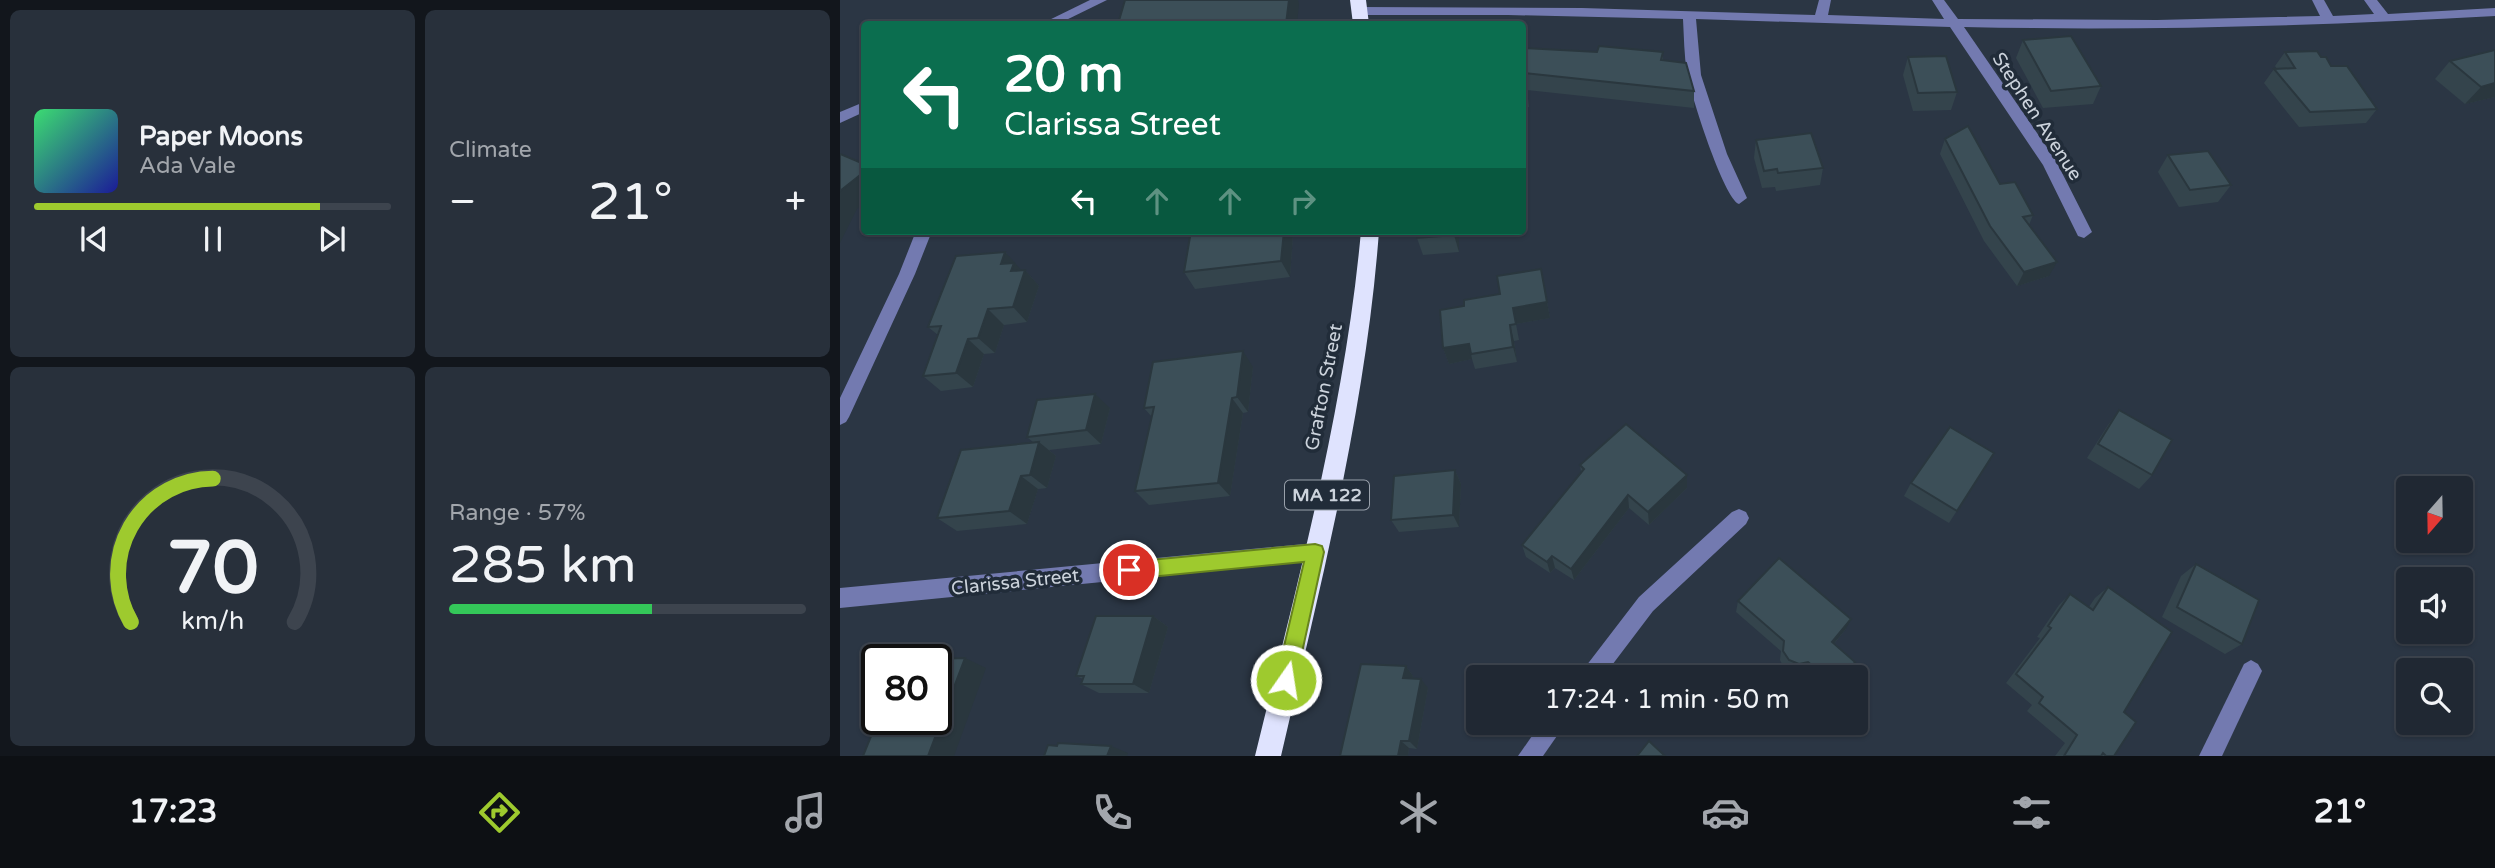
<!DOCTYPE html>
<html lang="en">
<head>
<meta charset="utf-8">
<style>
	body { margin:0; font-family:"Varela Round",sans-serif; background:#28303b; color:#f1f3f6; height:100vh; display:flex; flex-direction:column; font-size:26px; white-space:nowrap }
	* { box-sizing:border-box; margin:0 }
	p { font-size:23px; color:#a2a6ac }
	.icon { flex:none; width:38px; height:38px; fill:none; stroke:currentColor; stroke-width:2; stroke-linecap:round; stroke-linejoin:round }
	.map { position:relative; flex:1; overflow:hidden }
	.details { display:flex; flex-direction:column; gap:10px; padding:10px; background:#12161c; width:840px }
	.details>* { flex:none }
	.hud { position:absolute; left:21px; top:21px; width:665px; height:214px; border-radius:7px; box-shadow:0 2px 5px #0004,0 0 0 2px #3d444e; background:#0b6e4f; color:#fff; overflow:hidden }
	.needle { width:46px; rotate:200deg }
	.tools { position:absolute; left:1556px; top:476px; display:grid; gap:14px }
	.tools a { display:grid; place-items:center; width:77px; height:77px; border-radius:7px; background:#202833; box-shadow:0 2px 5px #0004,0 0 0 2px #3d444e; font-size:35px }
	.speed { position:absolute; left:21px; top:644px; display:flex; gap:14px; font-size:35px; font-weight:700; text-align:center }
	.speed>* { display:grid; place-content:center; width:91px; height:91px; border-radius:50%; background:#202833; box-shadow:0 2px 5px #0004,0 0 0 2px #3d444e; line-height:1 }
	.speed .limit { border:4px solid #111; border-radius:10px; background:#fff; color:#111 }
	.pin { position:absolute; display:grid; place-items:center; width:60px; height:60px; color:#fff; margin:-30px; border:4px solid #fff; border-radius:50%; box-shadow:0 2px 7px #0007 }
	.me { position:absolute; width:77px; margin:-38px; rotate:13deg; stroke-linejoin:round; filter:drop-shadow(0 0 5px #0008) }
	.turn { display:flex; align-items:center; gap:24px; height:147px; padding:0 28px; font-size:32px }
	.turn .icon { width:91px; height:91px; stroke-width:2.5 }
	.turn b { display:block; font-size:49px; line-height:60px }
	.lanes { display:flex; align-items:center; height:66px; padding:0 28px; background:#0003; justify-content:center; gap:35px; direction:ltr }
	.lanes .off { opacity:.35 }
	.big { font-size:52px; font-weight:600; line-height:1.1 }
	.details .widget { flex:1; display:flex; flex-direction:column; justify-content:center; gap:10px; min-width:0; padding:0 24px; border-radius:10px; background:#28303b }
	.details .dial { align-items:center; gap:0 }
	.dial svg { height:182px; overflow:visible; fill:none; stroke:#3d444e; stroke-width:7; stroke-linecap:round; text-anchor:middle }
	.dial text { fill:#f1f3f6; stroke:none }
	.song { display:flex; align-items:center; gap:21px }
	.cover { width:84px; height:84px; border-radius:10px; background:linear-gradient(135deg,hsl(140 70% 55%),hsl(240 70% 35%)) }
	.played { height:7px; border-radius:4px; background:linear-gradient(90deg,#9eca2e 80%,#3d444e 80%) }
	.keys { display:flex; justify-content:space-around; direction:ltr }
	.heat { display:flex; justify-content:space-between; align-items:center; font-size:38px; direction:ltr }
	.charge { height:10px; border-radius:5px; background:linear-gradient(90deg,#34c759 57%,#3d444e 0) }
	.details .tiles { flex:1; display:grid; gap:10px; grid-template-columns:repeat(2,1fr) }
	.trip { position:absolute; left:626px; top:665px; width:402px; height:70px; border-radius:7px; background:#202833; box-shadow:0 2px 5px #0004,0 0 0 2px #3d444e; font-weight:600; line-height:70px; text-align:center }
	.dock { display:flex; height:112px; justify-content:space-around; align-items:center; background:#0d1014; color:#a2a6ac }
	.dock .icon { width:49px; height:49px }
	.dock .current { color:#9eca2e }
	.dock b { font-size:32px; color:#f1f3f6 }
	main { display:flex; flex:1; min-height:0 }
	.map>svg:first-child { display:block }
	.lines { fill:none; stroke-linecap:round; stroke-linejoin:round }
	.minor { fill:#737ab0; fill-rule:evenodd }
	.highway { fill:#dfe3fe; fill-rule:evenodd }
	.wall { fill:#34444c }
	.shaded-wall { fill:#2a373e }
	.building { fill:#3c4f58; stroke:#2a373e; stroke-width:2 }
	.route { fill:#9eca2e; stroke:#67831e; stroke-width:2 }
	.labels { text-anchor:middle; stroke-width:7; stroke-linejoin:round; paint-order:stroke }
	.shield { fill:#212c39; stroke:#99a1ab; stroke-width:2 }
	.shield-label { font-size:18px; font-weight:bold; fill:#ccd3dc }
	.street-label { font-size:19px; fill:#ccd3dc; stroke:#212c39 }
</style>
</head>
<body>
<main>
<section class="details">
<div class="tiles">
<div class="widget">
<div class="song"><i class="cover"></i><div><b>Paper Moons</b><p>Ada Vale</p></div></div>
<div class="played"></div>
<div class="keys"><svg class="icon" aria-label="previous" viewBox="0 0 24 24"><path d="M18 5L8 12l10 7zM5 5v14"/></svg><svg class="icon" aria-label="pause" viewBox="0 0 24 24"><path d="M8 5v14M16 5v14"/></svg><svg class="icon" aria-label="next" viewBox="0 0 24 24"><path d="M6 5l10 7-10 7zM19 5v14"/></svg></div>
</div>
<div class="widget"><p>Climate</p>
<div class="heat"><a>−</a><b class="big">21°</b><a>+</a></div>
</div>
<div class="widget dial"><svg viewBox="0 0 100 80">
<path d="M14 69A42 42 0 1 1 86 69"/>
<path d="M14 69A42 42 0 0 1 50 6" stroke="#9eca2e"/>
<text x="50" y="56" font-size="32" font-weight="700">70</text>
<text x="50" y="72" font-size="11">km/h</text>
</svg></div>
<div class="widget"><p>Range · 57%</p><b class="big">285 km</b><div class="charge"></div></div>
</div>
</section>
<div class="map">
<svg width="1655" height="756" viewBox="0 0 1655 756">
	<rect width="100%" height="100%" fill="#2b3644"/>
	<g class="lines">
		<g class="minor">
			<path d="M250 0H267L218 24H201Z"/>
			<path d="M979 0H991L988 15 1104 19 1092 0H1104L1118 19 1317 20 1480 16 1472 0H1484L1493 16 1534 14 1524 0H1537L1548 14 1655 8V16C1478 26 1301 31 1124 27L1215 159 1252 232 1244 238 1238 236 1203 165 1110 27 856 19 861 75 887 154 907 198 899 204C884 199 850 93 847 73 844 55 844 37 843 19L668 15H520L514 11 520 7 742 8 975 15Z"/>
			<path d="M24 102V112L0 123V112Z"/>
			<path d="M76 231H92L75 274 9 417 6 422 0 425V398L59 274Z"/>
			<path d="M899 509 906 512 909 518 906 524 813 611 763 677H740L743 670 799 597 892 512Z"/>
			<path d="M475 543 482 545 485 552 482 559 475 561 0 608V588Z"/>
			<path d="M1411 660 1418 664 1422 671 1382 756H1359L1404 664Z"/>
			<path d="M701 723H726L703 756H678Z"/>
		</g>
		<g class="highway">
			<path d="M510 0H526L529 24H513Z"/>
			<path d="M521 231H539C526 408 481 583 441 756H415C457 584 505 408 521 231Z"/>
		</g>
	</g>
	<g class="wall">
		<path d="M1183 40 1261 86 1253 104 1203 108 1176 58Z"/>
		<path d="M682 48 757 52H823V60L854 91V108L687 90 689 107 683 108 682 113Z"/>
		<path d="M1445 52 1481 57 1537 109 1526 123 1459 127 1424 83 1434 69H1437L1435 66Z"/>
		<path d="M1068 57 1117 92 1111 110 1073 111 1063 75Z"/>
		<path d="M1610 61 1655 97 1625 104 1595 79Z"/>
		<path d="M1105 139 1160 184 1193 215 1189 225 1209 276 1177 286 1144 241 1100 154Z"/>
		<path d="M916 140 983 168 980 185 936 191 935 187 922 188 914 158Z"/>
		<path d="M1328 155 1391 185 1378 202 1339 207 1318 172Z"/>
		<path d="M619 231V252L583 255 577 238Z"/>
		<path d="M453 235 450 277 355 289 344 272Z"/>
		<path d="M165 252 181 271 185 270 199 286 187 322 164 325 155 353 144 354 133 387 101 391 83 376 98 335 88 327Z"/>
		<path d="M701 269 710 318 676 324 679 340 674 341 677 362 635 369 632 359 609 364 603 348 624 306 660 294Z"/>
		<path d="M413 367 408 412 403 413 390 496 309 505 295 491 312 417 304 408Z"/>
		<path d="M270 408 261 444 209 450 216 456 207 488 198 489 187 524 117 531 97 518 194 443 187 437Z"/>
		<path d="M1279 410 1312 475 1299 489 1247 458 1268 425Z"/>
		<path d="M1154 453 1109 523 1064 496 1071 483Z"/>
		<path d="M740 465 847 475V488L809 525 789 508 734 580 715 568 710 573 686 557 682 545 741 472Z"/>
		<path d="M615 470 621 484 619 527 559 532 551 520Z"/>
		<path d="M1356 564 1402 644 1385 654 1322 617 1341 576Z"/>
		<path d="M1268 587 1284 712 1274 756H1215L1225 743 1187 711 1192 705 1166 683 1200 638 1197 637 1219 605 1230 594 1249 607 1255 598Z"/>
		<path d="M898 601 1006 629 994 644 1015 662 1005 677H970L964 671 955 674 945 670 940 660 941 651 896 612Z"/>
		<path d="M313 616 328 627 309 693H259L241 684 243 679 236 676Z"/>
		<path d="M566 666 573 676V679L588 688 577 749 569 748 568 756H500Z"/>
	</g>
	<g class="shaded-wall">
		<path d="M449 0H458L459 4 457 24H446Z"/>
		<path d="M1655 83V97L1625 104 1641 87Z"/>
		<path d="M24 172V203L17 209 0 243V191Z"/>
		<path d="M444 231H451L453 235 450 277 441 261Z"/>
		<path d="M614 231H619V252L614 235Z"/>
		<path d="M165 252 184 273 185 270 199 286 187 322 173 307 161 264Z"/>
		<path d="M1217 262 1209 276 1177 286 1184 272Z"/>
		<path d="M707 302 710 318 676 324 679 340 673 308Z"/>
		<path d="M148 309 164 325 155 353 138 338Z"/>
		<path d="M670 325 674 341 677 362 673 347Z"/>
		<path d="M128 339 144 354 133 387 116 373Z"/>
		<path d="M629 344 632 359 609 364 603 348Z"/>
		<path d="M403 351 413 367 408 412 397 397Z"/>
		<path d="M255 394 270 408 261 444 246 430Z"/>
		<path d="M392 398 403 413 390 496 378 483Z"/>
		<path d="M199 442 216 456 207 488 190 475Z"/>
		<path d="M615 470 621 484 619 527 613 515Z"/>
		<path d="M847 475V488L809 525 808 512Z"/>
		<path d="M181 476 198 489 187 524 169 511Z"/>
		<path d="M788 495 789 508 734 580 731 569Z"/>
		<path d="M712 556 715 568 710 573 707 562Z"/>
		<path d="M313 616 328 627 309 693 293 684Z"/>
		<path d="M1011 619 1006 629 987 652 992 642Z"/>
		<path d="M125 658 146 668 114 756H88Z"/>
		<path d="M968 662 964 671 955 674 959 664Z"/>
		<path d="M566 666 573 676 571 687 563 678Z"/>
		<path d="M581 679 588 688 577 749 569 741Z"/>
		<path d="M561 741 569 748 568 756H558Z"/>
		<path d="M271 746 288 753 287 756H267Z"/>
	</g>
	<g class="building">
		<path d="M285 0H449L446 24H278Z"/>
		<path d="M1231 36 1261 86 1211 91 1183 40Z"/>
		<path d="M759 46 823 52 821 60 846 63 854 91 684 73 686 90 682 91V48L757 52Z"/>
		<path d="M1655 50V83L1641 87 1610 61Z"/>
		<path d="M1477 51 1481 57H1486L1491 66H1507L1537 109 1470 112 1434 69 1455 68 1445 52Z"/>
		<path d="M1106 56 1117 92 1078 93 1068 57Z"/>
		<path d="M1128 126 1160 184 1175 182 1193 215 1183 217 1217 262 1184 272 1150 226 1105 139Z"/>
		<path d="M971 133 983 168 938 173 937 169 924 171 916 140Z"/>
		<path d="M1368 151 1391 185 1350 190 1328 155Z"/>
		<path d="M0 154 24 164V172L0 191Z"/>
		<path d="M351 231H444L441 261 344 272Z"/>
		<path d="M578 231H614V235L577 238Z"/>
		<path d="M165 252 161 264 174 263 171 271 185 270 173 307 148 309 138 338 128 339 116 373 83 376 101 326 88 327 116 256Z"/>
		<path d="M701 269 707 302 673 308 676 324 670 325 673 347 631 354 629 344 603 348 600 310 624 306V300L660 294 657 276Z"/>
		<path d="M403 351 397 397 392 398 378 483 295 491 314 407 304 408 313 362Z"/>
		<path d="M255 394 246 430 187 437 197 400Z"/>
		<path d="M1279 410 1332 440 1312 475 1258 444Z"/>
		<path d="M786 424 847 475 808 512 788 495 731 569 712 556 707 562 682 545 744 469 740 465Z"/>
		<path d="M1110 427 1154 453 1117 511 1071 483Z"/>
		<path d="M199 442 190 475 181 476 169 511 97 518 121 450Z"/>
		<path d="M615 470 613 515 551 520 554 476Z"/>
		<path d="M939 558 1011 619 992 642 1015 662 1003 677H986L968 662 959 664 949 660 943 651 944 641 898 601Z"/>
		<path d="M1356 564 1419 600 1402 644 1337 607Z"/>
		<path d="M1268 587 1332 632 1284 712 1296 722 1274 756H1266L1263 753 1261 756H1224L1237 735 1199 703 1203 697 1176 674 1211 628 1208 626 1230 594 1253 610Z"/>
		<path d="M256 616H313L293 684H241L244 676H236Z"/>
		<path d="M125 658 88 756H23L38 719H96V660H63Z"/>
		<path d="M521 664 566 666 563 678 581 679 569 741H561L558 756H500Z"/>
		<path d="M809 741 825 756H797Z"/>
		<path d="M218 743 271 746 267 756H204L208 745 217 746Z"/>
	</g>
	<path class="route" d="M475 544 482 546 484 552 456 680 453 686 446 689 439 686 436 680 464 562 289 579 282 576 280 570 282 564 289 562Z"/>
	<g class="labels">
		<rect class="shield" x="445" y="480.5" width="84" height="29" rx="5"/>
		<g class="shield-label">
			<text x="487" y="501">MA 122</text>
		</g>
		<g class="street-label">
			<text transform="translate(1198 116) rotate(57)" y="7">Stephen Avenue</text>
			<text transform="translate(483 387) rotate(-79)" y="7">Grafton Street</text>
			<text transform="translate(175 581) rotate(-6)" y="7">Clarissa Street</text>
		</g>
	</g>
</svg>
<div class="tools">
<a><svg class="needle" viewBox="-14 -14 28 28"><path d="M0-13l5 13h-10z" fill="#e53935"/><path d="M0 13l5-13h-10z" fill="#a2a6ac"/></svg></a>
<a><svg class="icon" aria-label="sound" viewBox="0 0 24 24"><path d="M4 9h4l5-4v14l-5-4H4zM17 9q2 3 0 6"/></svg></a>
<a><svg class="icon" aria-label="search" viewBox="0 0 24 24"><circle cx="10" cy="10" r="6"/><path d="M15 15l6 6"/></svg></a>
</div>
<div class="speed"><div class="limit">80</div></div>
<div class="pin" style="left:289px;top:570px;background:#d93025"><svg class="icon" aria-label="arrive" viewBox="0 0 24 24"><path d="M6 21V4h12l-3 4 3 4H6"/></svg></div>
<svg class="me" style="left:446px;top:680px" viewBox="-20 -20 40 40"><circle r="17" fill="#9eca2e" stroke="#fff" stroke-width="3"/><path d="M0-11L8 9 0 5-8 9z" fill="#fff"/></svg>
<div class="trip">17:24 · 1 min · 50 m</div>
<div class="hud">
<div class="turn"><svg class="icon" aria-label="left" viewBox="0 0 24 24"><path d="M17 20v-9H6M10 6l-5 5 5 5"/></svg><div><b>20 m</b>Clarissa Street</div></div>
<div class="lanes"><svg class="icon" aria-label="left" viewBox="0 0 24 24"><path d="M17 20v-9H6M10 6l-5 5 5 5"/></svg><svg class="icon off" aria-label="ahead" viewBox="0 0 24 24"><path d="M12 20V5M6 11l6-6 6 6"/></svg><svg class="icon off" aria-label="ahead" viewBox="0 0 24 24"><path d="M12 20V5M6 11l6-6 6 6"/></svg><svg class="icon off" aria-label="right" viewBox="0 0 24 24"><path d="M7 20v-9h11M14 6l5 5-5 5"/></svg></div>
</div>
</div>
</main>
<nav class="dock">
<b>17:23</b>
<svg class="icon current" aria-label="directions" viewBox="0 0 24 24"><path d="M12 3l9 9-9 9-9-9zM9 14v-3h6M13 9l2 2-2 2"/></svg>
<svg class="icon" aria-label="music" viewBox="0 0 24 24"><path d="M9 18V5l10-2v13"/><circle cx="6" cy="18" r="3"/><circle cx="16" cy="16" r="3"/></svg>
<svg class="icon" aria-label="phone" viewBox="0 0 24 24"><path d="M5 4h4l2 5-3 2q2 4 5 5l2-3 5 2v4C11 20 4 13 5 4z"/></svg>
<svg class="icon" aria-label="climate" viewBox="0 0 24 24"><path d="M12 3v18M4 7l16 10M4 17L20 7"/></svg>
<svg class="icon" aria-label="car" viewBox="0 0 24 24"><path d="M5 17H2v-5l4-1 3-4h7l3 4 3 1v5h-3M9 17h6M6 11h13"/><circle cx="7" cy="17" r="2"/><circle cx="17" cy="17" r="2"/></svg>
<svg class="icon" aria-label="filters" viewBox="0 0 24 24"><path d="M4 7h16M4 17h16"/><circle cx="9" cy="7" r="2"/><circle cx="15" cy="17" r="2"/></svg>
<b>21°</b>
</nav>
</body>
</html>
